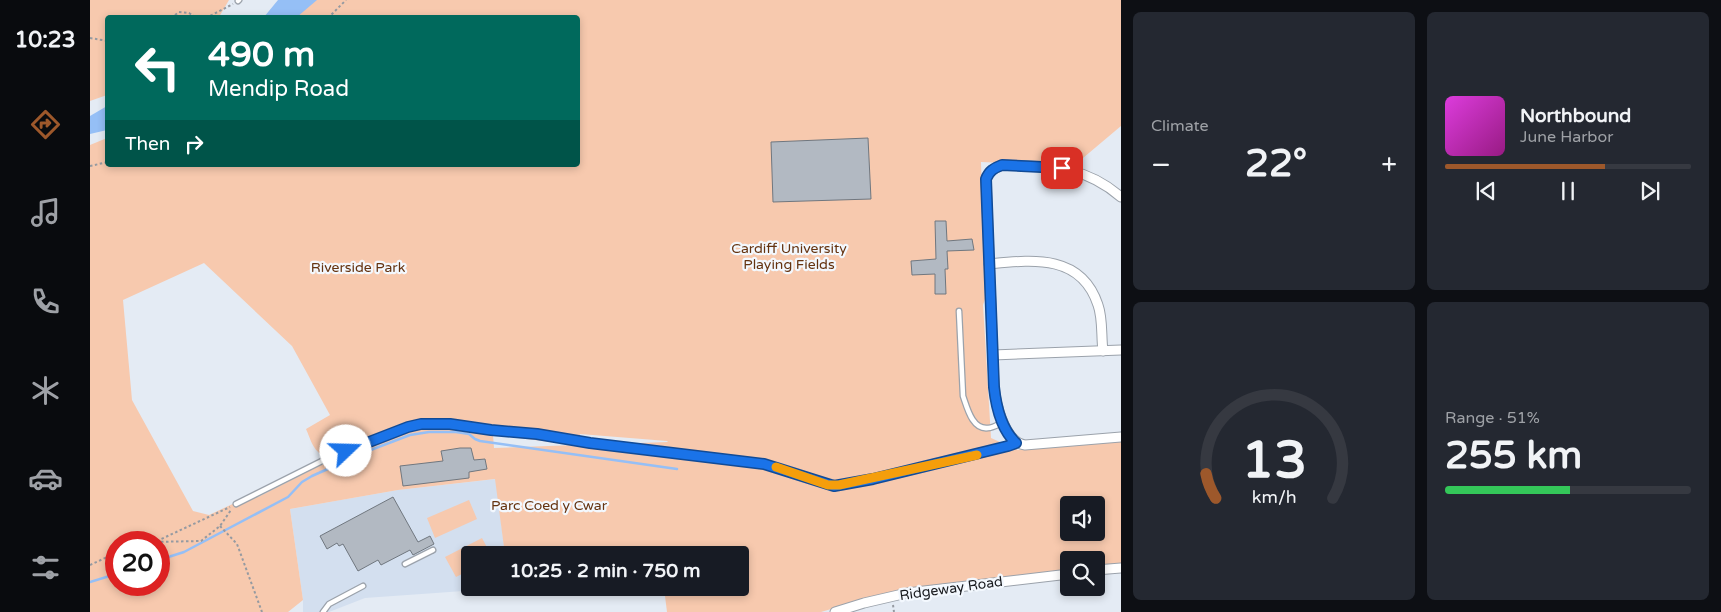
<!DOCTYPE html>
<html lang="en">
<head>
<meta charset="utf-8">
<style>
	body { margin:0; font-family:"Varela Round",sans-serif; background:#242831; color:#f1f3f6; height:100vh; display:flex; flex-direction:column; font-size:19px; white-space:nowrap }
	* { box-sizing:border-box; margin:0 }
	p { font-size:16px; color:#9ea1a6 }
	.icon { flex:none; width:28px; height:28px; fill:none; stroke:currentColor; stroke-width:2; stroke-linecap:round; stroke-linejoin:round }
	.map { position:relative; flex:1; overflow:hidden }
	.panel { display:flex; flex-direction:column; gap:12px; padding:12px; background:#0d0f14; width:600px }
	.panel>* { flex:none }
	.banner { position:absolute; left:15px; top:15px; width:475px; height:152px; border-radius:5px; box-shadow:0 2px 8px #0003; background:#00695c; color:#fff; overflow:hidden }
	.fabs { position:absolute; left:970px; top:496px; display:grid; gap:10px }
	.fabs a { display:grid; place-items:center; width:45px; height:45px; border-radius:5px; background:#171b24; box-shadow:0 2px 8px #0003; font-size:25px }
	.speed { position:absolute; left:15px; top:531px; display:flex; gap:10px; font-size:25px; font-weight:700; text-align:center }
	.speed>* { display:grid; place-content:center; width:65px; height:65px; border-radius:50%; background:#171b24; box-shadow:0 2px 8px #0003; line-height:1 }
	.speed .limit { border:8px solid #d22; background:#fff; color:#111 }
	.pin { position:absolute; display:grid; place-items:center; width:42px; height:42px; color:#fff; margin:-21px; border-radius:10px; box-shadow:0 2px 8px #0006 }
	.me { position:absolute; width:55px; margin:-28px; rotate:69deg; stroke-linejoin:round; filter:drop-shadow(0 0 4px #0008) }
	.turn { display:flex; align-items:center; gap:18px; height:105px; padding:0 20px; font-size:22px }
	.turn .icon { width:65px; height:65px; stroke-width:2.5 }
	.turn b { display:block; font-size:35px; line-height:42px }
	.then { display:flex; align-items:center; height:48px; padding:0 20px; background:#0003; gap:10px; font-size:19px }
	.big { font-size:38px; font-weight:700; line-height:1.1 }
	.panel .widget { flex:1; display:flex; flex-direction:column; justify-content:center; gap:8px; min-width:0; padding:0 18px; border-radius:8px; background:#242831 }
	.panel .dial { align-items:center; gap:0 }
	.dial svg { height:130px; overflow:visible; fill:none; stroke:#363941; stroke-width:7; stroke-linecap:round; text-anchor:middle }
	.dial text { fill:#f1f3f6; stroke:none }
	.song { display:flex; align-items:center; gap:15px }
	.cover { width:60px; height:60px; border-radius:8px; background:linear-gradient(135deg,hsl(300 70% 55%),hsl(310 70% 35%)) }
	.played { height:5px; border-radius:2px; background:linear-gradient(90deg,#9d582b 65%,#363941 65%) }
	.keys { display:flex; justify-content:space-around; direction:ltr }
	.heat { display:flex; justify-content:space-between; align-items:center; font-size:28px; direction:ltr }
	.charge { height:8px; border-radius:4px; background:linear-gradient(90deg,#34c759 51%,#363941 0) }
	.panel .tiles { flex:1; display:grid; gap:12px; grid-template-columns:repeat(2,1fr) }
	.trip { position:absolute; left:371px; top:546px; width:288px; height:50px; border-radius:5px; background:#171b24; box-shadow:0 2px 8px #0003; font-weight:700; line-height:50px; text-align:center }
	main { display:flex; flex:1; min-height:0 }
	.tab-bar { display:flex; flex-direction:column; width:90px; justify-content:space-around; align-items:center; background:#090b0e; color:#9ea1a6 }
	.tab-bar .icon { width:35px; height:35px }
	.tab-bar .selected { color:#9d582b }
	.tab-bar b { font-size:22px; color:#f1f3f6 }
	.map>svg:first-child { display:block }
	.built { fill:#d3dfef }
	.green { fill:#f7c9ae; fill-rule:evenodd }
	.water { fill:#95bff6 }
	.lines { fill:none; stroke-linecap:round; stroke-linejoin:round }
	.stream { stroke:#95bff6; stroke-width:2.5 }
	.building { fill:#b2b9c2; stroke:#70777f }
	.lane-casing { stroke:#9ba2ab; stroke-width:7 }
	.street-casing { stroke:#9ba2ab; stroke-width:11 }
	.path { stroke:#959aa1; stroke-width:2; stroke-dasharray:2.5 2.5; stroke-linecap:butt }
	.lane { stroke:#fff; stroke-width:4.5 }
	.street { stroke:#fff; stroke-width:9 }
	.route-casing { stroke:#114b97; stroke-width:12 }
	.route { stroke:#1a73e8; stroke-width:9 }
	.slow { stroke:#f59e0b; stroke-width:9 }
	.labels { text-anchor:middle; stroke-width:4.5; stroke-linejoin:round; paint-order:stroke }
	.park-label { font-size:14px; fill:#653310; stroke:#f3f8fe }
	.street-label { font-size:14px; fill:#181a1e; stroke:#f3f8fe }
</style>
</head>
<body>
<main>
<nav class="tab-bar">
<b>10:23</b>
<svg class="icon selected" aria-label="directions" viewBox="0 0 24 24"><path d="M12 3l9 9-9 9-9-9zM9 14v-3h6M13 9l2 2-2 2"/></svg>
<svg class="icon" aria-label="music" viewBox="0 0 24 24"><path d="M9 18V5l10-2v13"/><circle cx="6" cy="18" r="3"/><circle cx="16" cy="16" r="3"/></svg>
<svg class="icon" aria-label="phone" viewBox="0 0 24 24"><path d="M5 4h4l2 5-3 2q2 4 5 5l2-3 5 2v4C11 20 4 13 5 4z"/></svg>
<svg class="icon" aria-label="climate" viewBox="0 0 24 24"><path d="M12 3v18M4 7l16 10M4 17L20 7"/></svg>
<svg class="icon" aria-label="car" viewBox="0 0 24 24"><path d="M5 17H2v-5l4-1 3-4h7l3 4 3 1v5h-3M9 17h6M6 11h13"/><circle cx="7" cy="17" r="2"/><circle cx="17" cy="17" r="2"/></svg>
<svg class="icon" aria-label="filters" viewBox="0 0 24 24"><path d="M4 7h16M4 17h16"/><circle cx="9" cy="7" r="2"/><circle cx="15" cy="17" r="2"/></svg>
</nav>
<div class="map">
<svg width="1031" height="612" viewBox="0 0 1031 612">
	<rect width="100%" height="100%" fill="#e4ebf4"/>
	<path class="built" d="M406 479 415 555H380V588H416L275 598 239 612H213V600L200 509 308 490Z"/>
	<g class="green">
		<path d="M0 0H139L129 17 18 18 17 95 0 101Z"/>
		<path d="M223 0H1031V126L993 158 985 168 966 165 891 162 895 299 893 305 901 438 928 450 1031 440V564L1006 567V560H979V570L775 599 731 612H577L574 588H650V555H415L405 479 308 490 200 509 213 600 198 612H0V145L17 138 18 165H488V18L202 17ZM114 263 202 346 240 415 216 429C220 438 224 453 234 455L320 421 361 418V427L340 428 318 431 241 460 168 497 166 493 119 515 103 511 42 400 33 300ZM490 434 577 441 578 442 490 445ZM403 435 485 445 404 448ZM979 505H1006V532H979ZM26 542H69V585H26Z"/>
		<path d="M379 500 387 519 345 538 337 518Z"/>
		<path d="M392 538 401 555H380V570L366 577 355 557Z"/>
	</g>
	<g class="water">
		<path d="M188 0H227L207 17H174Z"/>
		<path d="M17 106V130L0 134V116Z"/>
	</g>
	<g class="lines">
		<g class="stream">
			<path d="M69 560 94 552 198 497 212 482 222 476 278 451 320 435 339 432H366L379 434 385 439 390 441 587 469"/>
			<path d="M0 582 26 574"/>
		</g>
	</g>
	<g class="building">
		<path d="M778 138 781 199 683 202 681 142Z"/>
		<path d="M845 221H856L857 241 882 239 884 250 857 251 858 269H855L856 294H845V274L822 275 821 261 846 259Z"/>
		<path d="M370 448H381L384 460 395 459 397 469 379 472V478L313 486 310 466 353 461 351 451Z"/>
		<path d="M303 497 328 542 340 536 344 544 323 555 320 550 291 565 288 560 268 571 253 544 249 546 247 543 237 549 230 536Z"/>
	</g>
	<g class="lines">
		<defs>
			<g id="lane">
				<path d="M148 1 149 0"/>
				<path d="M869 311 873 396C877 407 882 430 898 428 903 428 909 424 913 422"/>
				<path d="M146 504 240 457 304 432 331 424H360L447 434 500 443 674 464 744 485 783 479 901 452 926 443"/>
				<path d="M315 564 343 550"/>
				<path d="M233 612 239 604 273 586"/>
			</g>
			<g id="street">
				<path d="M1031 197C992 164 960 167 912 165 904 168 899 171 896 179L904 387C906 405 915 442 935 445L1031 437"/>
				<path d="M899 264C941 260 991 253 1008 305 1013 319 1011 336 1013 351"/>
				<path d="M903 355 1031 350"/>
				<path d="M1006 570 1031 568"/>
				<path d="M745 612 774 603 817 593 979 574"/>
			</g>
		</defs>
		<use href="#lane" class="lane-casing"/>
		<use href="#street" class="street-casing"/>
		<g class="path">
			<path d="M81 18 89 12 99 13 107 18"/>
			<path d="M116 18 143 4"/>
			<path d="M238 18 256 0"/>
			<path d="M0 38 18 41"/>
			<path d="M0 166 18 162"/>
			<path d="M130 526 147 544 172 612"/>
			<path d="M67 541 140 507"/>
			<path d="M61 542 111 541 130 526 141 510"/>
			<path d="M0 565 26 553"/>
			<path d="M803 605 804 612"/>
		</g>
		<use href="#lane" class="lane"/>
		<use href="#street" class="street"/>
	</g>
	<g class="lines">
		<defs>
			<path id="route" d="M256 451 318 427 331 424H360L401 430 447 434 500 443 674 464 744 486 783 479 918 446 926 443C912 430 906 406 904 387L896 179C899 171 904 168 912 165L972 168"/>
		</defs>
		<use href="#route" class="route-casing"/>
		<use href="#route" class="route"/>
		<path class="slow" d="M686 467 738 485H749L887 455"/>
	</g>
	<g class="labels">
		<g class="park-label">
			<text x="699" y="253">Cardiff University<tspan x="699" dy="16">Playing Fields</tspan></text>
			<text x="268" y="272">Riverside Park</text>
			<text x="459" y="510">Parc Coed y Cwar</text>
		</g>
		<g class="street-label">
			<text transform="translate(861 588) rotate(-8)" y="5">Ridgeway Road</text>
		</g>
	</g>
</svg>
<div class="fabs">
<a><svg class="icon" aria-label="sound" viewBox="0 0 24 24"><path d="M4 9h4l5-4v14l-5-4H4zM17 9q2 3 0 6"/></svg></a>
<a><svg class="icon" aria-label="search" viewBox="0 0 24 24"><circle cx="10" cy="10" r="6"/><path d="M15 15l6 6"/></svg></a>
</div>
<div class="speed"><div class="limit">20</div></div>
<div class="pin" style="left:972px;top:168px;background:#d93025"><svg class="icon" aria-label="arrive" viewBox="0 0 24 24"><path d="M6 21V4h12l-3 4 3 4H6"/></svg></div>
<svg class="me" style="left:256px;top:451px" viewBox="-20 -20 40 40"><circle r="19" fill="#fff"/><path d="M0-13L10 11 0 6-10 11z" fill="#1a73e8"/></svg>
<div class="trip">10:25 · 2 min · 750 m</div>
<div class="banner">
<div class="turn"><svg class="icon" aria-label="left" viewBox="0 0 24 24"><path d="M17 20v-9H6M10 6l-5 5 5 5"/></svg><div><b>490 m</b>Mendip Road</div></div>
<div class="then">Then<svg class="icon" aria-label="right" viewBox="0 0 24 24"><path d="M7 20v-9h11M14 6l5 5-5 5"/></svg></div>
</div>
</div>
<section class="panel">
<div class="tiles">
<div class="widget"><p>Climate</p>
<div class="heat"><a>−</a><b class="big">22°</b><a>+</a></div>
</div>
<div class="widget">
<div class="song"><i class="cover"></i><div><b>Northbound</b><p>June Harbor</p></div></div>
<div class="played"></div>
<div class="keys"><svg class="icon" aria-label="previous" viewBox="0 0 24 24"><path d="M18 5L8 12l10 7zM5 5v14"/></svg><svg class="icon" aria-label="pause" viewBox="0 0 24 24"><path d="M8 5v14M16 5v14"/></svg><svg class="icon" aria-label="next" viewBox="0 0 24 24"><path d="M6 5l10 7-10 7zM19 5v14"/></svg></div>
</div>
<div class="widget dial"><svg viewBox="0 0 100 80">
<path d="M14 69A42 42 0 1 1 86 69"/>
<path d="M14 69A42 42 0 0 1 8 54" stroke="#9d582b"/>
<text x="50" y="56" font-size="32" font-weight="700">13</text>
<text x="50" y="72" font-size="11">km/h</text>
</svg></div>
<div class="widget"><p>Range · 51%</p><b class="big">255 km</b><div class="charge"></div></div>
</div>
</section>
</main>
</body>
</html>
